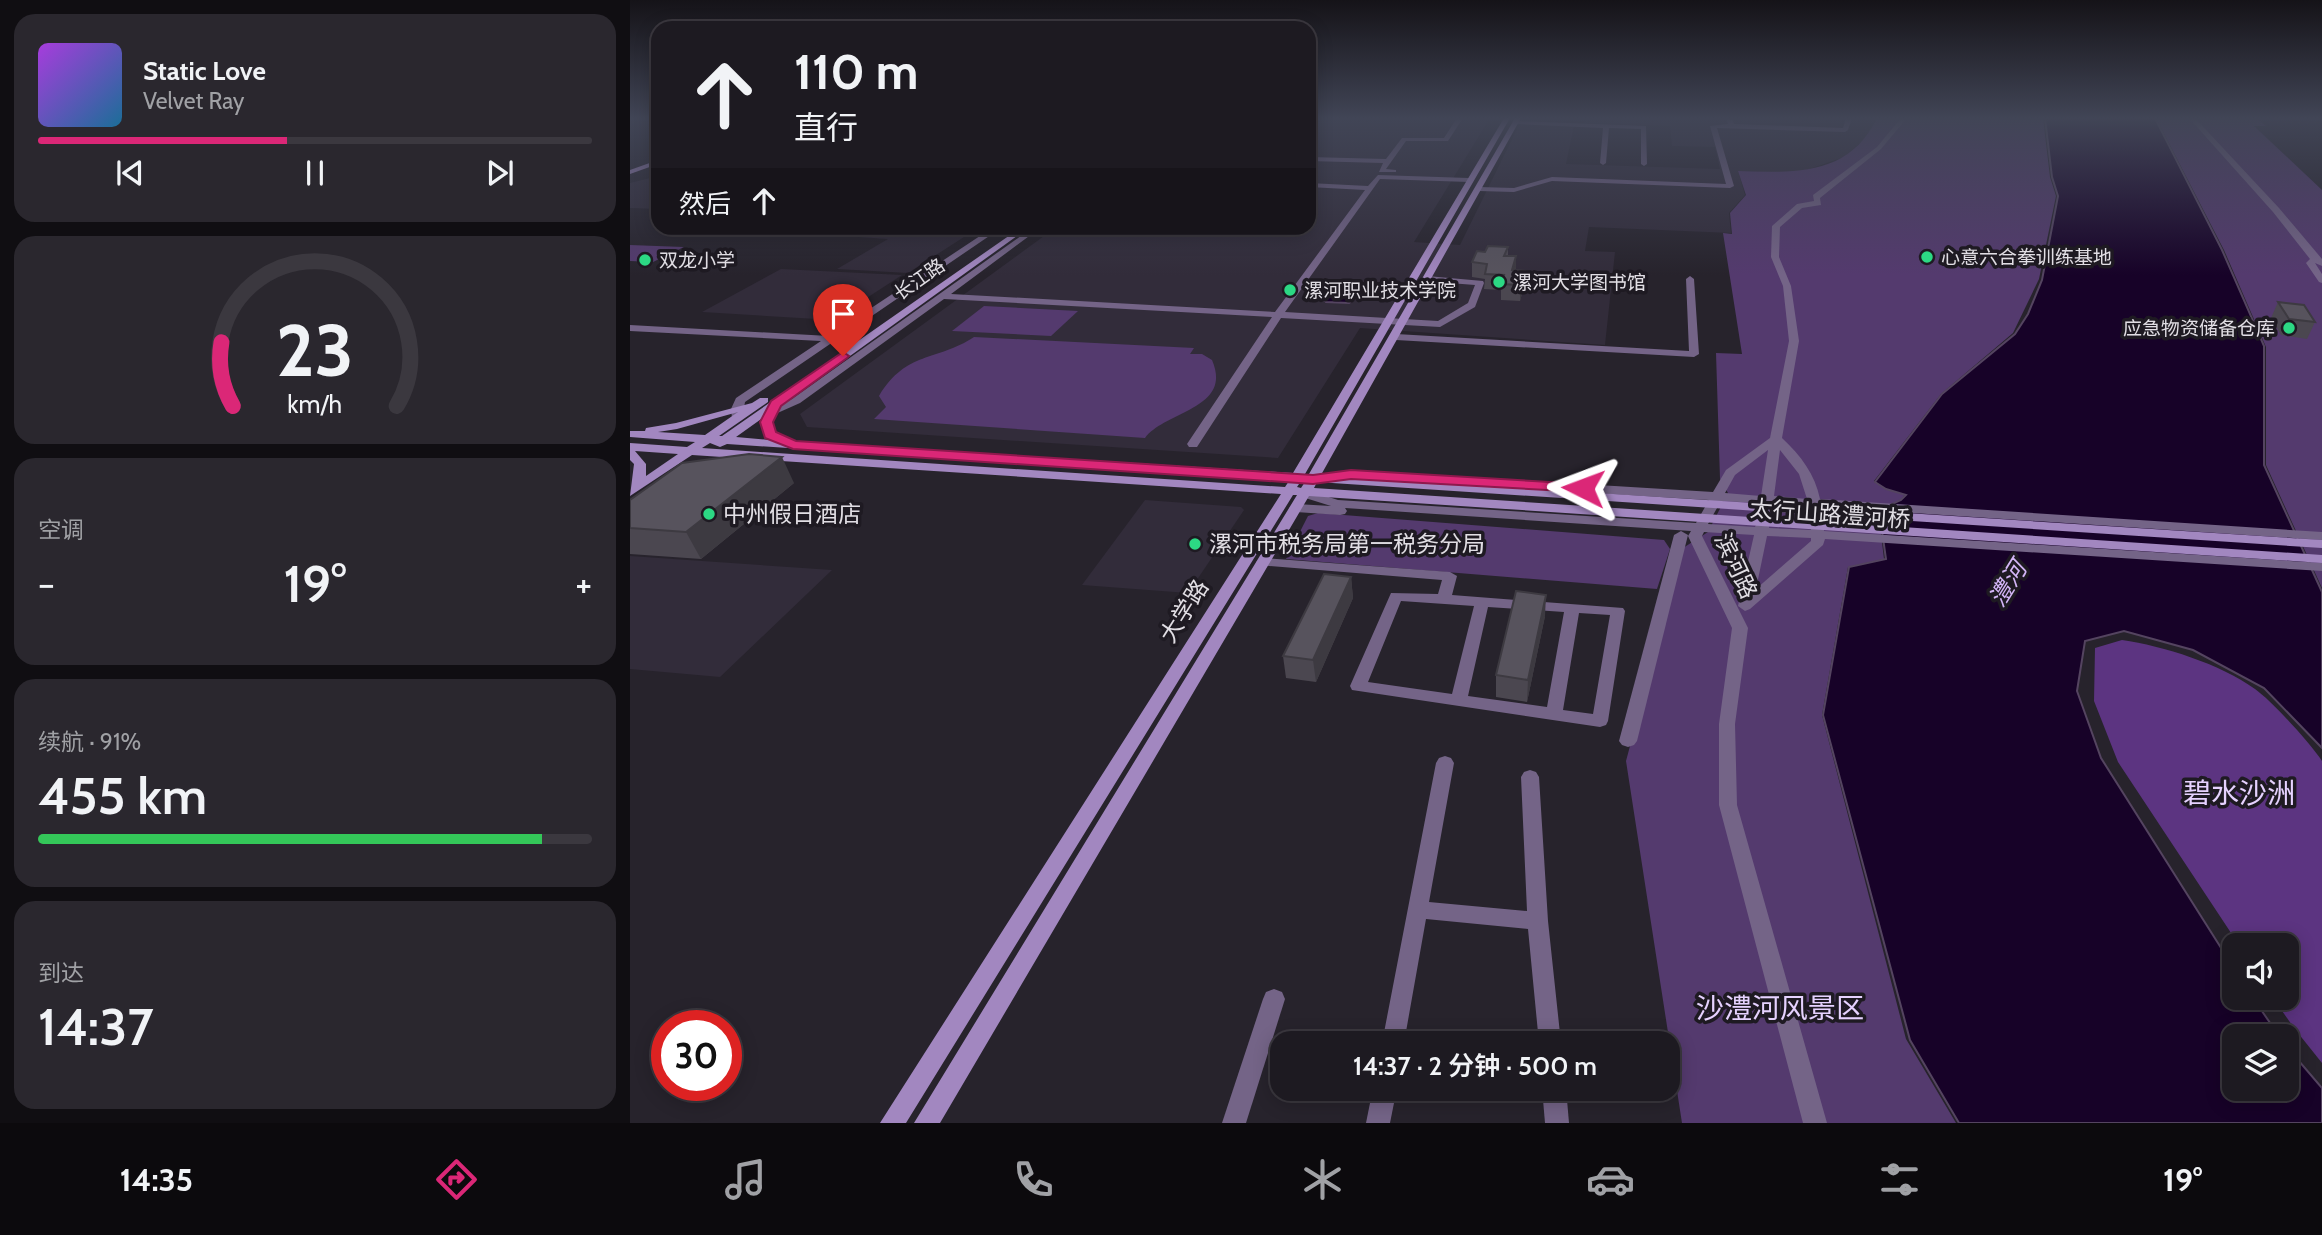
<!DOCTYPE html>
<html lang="zh">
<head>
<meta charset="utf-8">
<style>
	body { margin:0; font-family:Cabin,"Noto Sans SC",sans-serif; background:#2a272e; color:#f1f3f6; height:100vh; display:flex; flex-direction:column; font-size:26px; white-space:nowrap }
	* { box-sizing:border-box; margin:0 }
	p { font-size:23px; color:#a0a1a5 }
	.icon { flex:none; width:38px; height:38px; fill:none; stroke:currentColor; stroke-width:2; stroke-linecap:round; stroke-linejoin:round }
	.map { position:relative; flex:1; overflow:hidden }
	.details { display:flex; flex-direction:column; gap:14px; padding:14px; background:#100e12; width:630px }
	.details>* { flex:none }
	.guide { position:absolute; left:21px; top:21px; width:665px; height:214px; border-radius:21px; box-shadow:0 4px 18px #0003,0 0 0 2px #3b383f; background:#1d1a21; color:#f1f3f6; overflow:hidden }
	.fabs { position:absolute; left:1592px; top:933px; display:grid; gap:14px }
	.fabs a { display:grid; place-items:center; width:77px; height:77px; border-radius:14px; background:#1d1a21; box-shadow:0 4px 18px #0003,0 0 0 2px #3b383f; font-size:35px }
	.speed { position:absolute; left:21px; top:1010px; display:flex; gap:14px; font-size:35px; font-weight:700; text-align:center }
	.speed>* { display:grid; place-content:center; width:91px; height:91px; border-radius:50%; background:#1d1a21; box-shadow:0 4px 18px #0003,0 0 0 2px #3b383f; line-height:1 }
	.speed .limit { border:10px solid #d22; background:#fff; color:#111 }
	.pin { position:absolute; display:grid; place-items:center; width:60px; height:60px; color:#fff; margin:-72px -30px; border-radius:50% 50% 50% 0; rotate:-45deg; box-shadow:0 0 7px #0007 }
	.pin .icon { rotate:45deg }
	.me { position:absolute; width:77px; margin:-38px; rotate:273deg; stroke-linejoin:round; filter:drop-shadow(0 0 5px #0008) }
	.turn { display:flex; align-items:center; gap:24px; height:147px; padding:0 28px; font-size:32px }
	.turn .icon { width:91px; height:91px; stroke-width:2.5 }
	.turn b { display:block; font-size:49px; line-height:60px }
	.then { display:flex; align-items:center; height:66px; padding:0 28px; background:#0003; gap:14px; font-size:26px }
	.big { font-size:52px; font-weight:600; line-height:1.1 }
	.details .widget { flex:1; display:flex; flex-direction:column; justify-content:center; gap:10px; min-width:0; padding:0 24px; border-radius:21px; background:#2a272e }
	.details .dial { align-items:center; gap:0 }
	.dial svg { height:182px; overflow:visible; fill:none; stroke:#3b383f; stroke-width:7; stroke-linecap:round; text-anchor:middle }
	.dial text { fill:#f1f3f6; stroke:none }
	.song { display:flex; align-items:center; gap:21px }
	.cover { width:84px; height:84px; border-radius:10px; background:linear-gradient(135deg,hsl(280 70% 55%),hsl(200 70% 35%)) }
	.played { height:7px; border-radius:4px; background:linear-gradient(90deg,#db2777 45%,#3b383f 45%) }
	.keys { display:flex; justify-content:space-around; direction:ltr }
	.heat { display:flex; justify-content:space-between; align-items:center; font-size:38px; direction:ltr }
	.charge { height:10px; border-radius:5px; background:linear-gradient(90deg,#34c759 91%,#3b383f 0) }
	.trip { position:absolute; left:640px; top:1031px; width:410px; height:70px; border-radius:21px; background:#1d1a21; box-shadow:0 4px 18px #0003,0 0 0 2px #3b383f; font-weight:600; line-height:70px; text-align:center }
	.tabs { display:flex; height:112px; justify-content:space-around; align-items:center; background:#0c0a0d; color:#a0a1a5 }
	.tabs .icon { width:49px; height:49px }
	.tabs .on { color:#db2777 }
	.tabs b { font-size:32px; color:#f1f3f6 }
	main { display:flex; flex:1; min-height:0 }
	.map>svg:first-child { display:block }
	.built { fill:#322c3a }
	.green { fill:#543a6e }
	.forest { fill:#5c3481 }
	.water { fill:#170228; stroke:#544460; stroke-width:2 }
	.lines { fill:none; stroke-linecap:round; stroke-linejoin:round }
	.street { fill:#746487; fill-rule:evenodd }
	.secondary { fill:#a287c0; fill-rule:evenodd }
	.wall { fill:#4b4750 }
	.shaded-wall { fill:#3d3a41 }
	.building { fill:#57535d; stroke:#3d3a41; stroke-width:2 }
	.route { fill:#db2777; stroke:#8e194d; stroke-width:2 }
	.poi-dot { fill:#2cd884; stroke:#1e1a22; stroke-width:2.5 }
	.labels { text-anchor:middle; stroke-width:7; stroke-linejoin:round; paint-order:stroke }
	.far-poi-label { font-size:19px; fill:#e1dee4; stroke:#1e1a22; text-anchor:start }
	.far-street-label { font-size:19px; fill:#e1dee4; stroke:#1e1a22 }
	.poi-label { font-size:23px; fill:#e1dee4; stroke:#1e1a22; text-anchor:start }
	.street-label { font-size:23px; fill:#e1dee4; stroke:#1e1a22 }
	.water-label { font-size:24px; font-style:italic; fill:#d3b5f6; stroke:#1e1a22 }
	.near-park-label { font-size:28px; fill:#e6d2ff; stroke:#1e1a22 }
</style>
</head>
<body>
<main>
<section class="details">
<div class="widget">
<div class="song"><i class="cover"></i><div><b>Static Love</b><p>Velvet Ray</p></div></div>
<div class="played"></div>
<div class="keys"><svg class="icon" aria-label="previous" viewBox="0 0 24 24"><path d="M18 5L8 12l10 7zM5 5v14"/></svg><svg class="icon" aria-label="pause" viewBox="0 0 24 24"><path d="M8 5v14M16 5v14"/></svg><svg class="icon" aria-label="next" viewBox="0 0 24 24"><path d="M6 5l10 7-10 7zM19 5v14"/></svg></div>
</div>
<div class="widget dial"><svg viewBox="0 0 100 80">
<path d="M14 69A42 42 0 1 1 86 69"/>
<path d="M14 69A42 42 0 0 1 9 41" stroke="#db2777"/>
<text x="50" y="56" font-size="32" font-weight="700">23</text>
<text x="50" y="72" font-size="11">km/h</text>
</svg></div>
<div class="widget"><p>空调</p>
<div class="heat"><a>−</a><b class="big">19°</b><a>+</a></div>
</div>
<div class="widget"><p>续航 · 91%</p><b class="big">455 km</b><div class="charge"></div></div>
<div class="widget"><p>到达</p><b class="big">14:37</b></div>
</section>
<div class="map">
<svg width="1692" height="1123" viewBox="0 0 1692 1123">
	<rect width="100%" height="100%" fill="#27232c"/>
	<g class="built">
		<path d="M679 118H860L784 242 830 245 889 125 944 126 936 164 1090 169 1085 147 1042 146 1040 126 955 123 956 118H1246L1238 136 1214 157 1168 173 1108 171 1115 195 1099 213 1101 233 959 227 955 251 985 252 975 345 730 328 648 458 177 427 170 414 425 228H679Z"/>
		<path d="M28 176V209L0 208V183Z"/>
		<path d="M245 228H348L278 273 207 269 258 239 228 237Z"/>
		<path d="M151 269 272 275 203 320 72 312Z"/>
		<path d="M515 500 611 507 614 510 558 593 452 585Z"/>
		<path d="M0 556 202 570 90 677 0 669Z"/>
	</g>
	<g class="green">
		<path d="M1247 118H1413L1420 177 1426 196 1409 279 1383 333 1311 394 1244 481 1256 489 1275 494 1271 500 1248 510 1254 559 1218 567 1192 715 1276 1039 1326 1123H1052L996 761 1053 548 1078 532 1098 493 1090 479 1086 353 1112 354 1093 233 1102 234 1100 213 1116 195 1108 171C1165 173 1219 176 1247 118Z"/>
		<path d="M1526 118H1626L1636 126H1624L1692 190V588L1636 465V347L1594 250Z"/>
		<path d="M0 245 54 247 23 262 0 261Z"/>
		<path d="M354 306 448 311 421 336 322 331Z"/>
		<path d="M344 337 564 348 560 354H572L582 360C603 409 537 410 515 438L244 419 256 407 249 396C277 350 306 362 344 337Z"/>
		<path d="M688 513 1034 540 1040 549 1027 589 656 559 678 516Z"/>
	</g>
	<path class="forest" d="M1492 640C1533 646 1591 664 1625 689 1642 701 1680 743 1692 761V1063L1664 1028 1643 998H1657V945H1609L1488 762 1464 701 1465 648Z"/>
	<g class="water">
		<path d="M1415 118H1525L1592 250 1634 346V465L1692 592V748L1634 688 1563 650 1494 631 1455 641 1447 691 1471 758 1605 970V998H1623L1649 1036H1605V1088H1657V1047L1692 1088V1123H1329L1280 1040 1193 715 1219 567 1256 559 1249 510 1271 500 1276 495 1256 489 1245 482 1312 394 1385 334 1398 314 1412 280 1428 196 1422 177Z"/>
		<path d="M709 287 728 290 729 296 719 303 696 302 694 298 697 292Z"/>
	</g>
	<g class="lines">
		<g class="street">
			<path d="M827 118H833L818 141H776L756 169 766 170V172H749L753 163 679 161V157L756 159 772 138H814Z"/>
			<path d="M1096 118H1102L1104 124 1213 128 1216 118H1222L1218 130 1215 132 1087 128 1104 186 1100 188 922 181 884 192 849 191 845 189 849 187 884 188 922 177 1096 184 1080 126 1098 124Z"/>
			<path d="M1271 118H1277L1251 149 1190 198 1191 205 1172 208 1150 227 1149 257 1161 286 1169 341 1152 438C1171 456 1185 474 1190 499L1692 532V540L1192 507 1194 531 1692 563V571L1195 539 1193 545 1120 609 1115 611 1108 606 1124 535 1074 532 1072 536 1118 628 1105 724 1107 805 1197 1123H1173L1089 805V724L1102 628 1058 536 1061 531 715 508 717 511 715 514 710 515 666 512 659 508 666 504 701 506 669 496 668 493 669 490 674 489 708 500 1066 523 1079 500 721 478 691 482 685 478 691 474 721 470 1083 492 1096 470 1140 438 1159 341 1153 286 1141 257 1142 226 1167 204 1184 201 1183 195 1247 147ZM1138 450 1131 496 1095 493 1105 475ZM1150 450 1169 474 1177 499 1144 496ZM1091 501 1130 503 1131 510H1141L1143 504 1179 506 1181 530 1139 528 1140 523 1133 519 1128 520 1125 527 1078 524ZM1137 536 1181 538V541L1126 589Z"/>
			<path d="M1559 118H1565L1649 208 1692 259V266L1685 263 1692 274V283L1689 282 1676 263 1680 259 1643 212Z"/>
			<path d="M886 121 1016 126 1017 164 1014 166 1011 164V129L979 128 976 163 973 165 970 163 973 128 884 124Z"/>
			<path d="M748 175 839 178 843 180 839 182 750 179 655 312 808 321 838 303 845 285 794 281V277L797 276 853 281 854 283 845 307 810 327 651 318 567 447H559L557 444 642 317 314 299 170 403 134 419H126L124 417 162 399 402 228H410L321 294 645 312 735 190 679 187V183L738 186Z"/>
			<path d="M362 228H371L211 337 224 338V342H203L115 402 112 420 108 421 102 418 101 409 106 398 191 341 0 331V325L199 336Z"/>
			<path d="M1060 276 1064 279 1069 354 1064 357 766 340 761 337 766 334 1059 351 1056 279Z"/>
			<path d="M1051 531 1058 535 1007 741 1004 745 998 747 992 745 989 741 1044 535Z"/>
			<path d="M633 558 820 572 827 576 822 595 993 608 995 611 978 721 976 725 970 727 722 690 720 686 761 593 808 594 812 580 628 565 626 562ZM771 601 844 606 822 694 738 682ZM858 607 934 612 917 707 838 696ZM949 613 980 615 963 714 933 710Z"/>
			<path d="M815 756 821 758 824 763 799 902 897 911 891 777 894 772 900 770 906 772 909 777 918 921 931 1043H909L898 929 796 919 774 1043H752L806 763 809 758Z"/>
			<path d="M644 989 652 992 655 999 616 1123H592L633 999 636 992Z"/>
			<path d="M743 1088H767L760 1123H736Z"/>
			<path d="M912 1088H936L939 1123H915Z"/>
		</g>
		<g class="secondary">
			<path d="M874 118H880L675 474H679L885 118H891L691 475 1692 540V548L687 482 684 488 1692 555V563L679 496 310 1123H284L667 495H663L276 1123H250L651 494 62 455 0 496 4 464 0 460V443L57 447 65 442 0 437V431H15L16 428 46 423 122 403 130 398H138V402L89 436H92L390 228H398L149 407 143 422 145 433 160 441 663 473ZM108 412 75 435 28 432 47 429ZM134 417 131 422 134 435 140 440 106 437ZM80 443 90 447 97 444 659 481 655 487 72 448ZM5 451 48 454 16 476V464ZM671 481 675 482 671 488 667 487Z"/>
			<path d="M28 160V164L0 174V170Z"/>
		</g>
	</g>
	<g class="wall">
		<path d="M878 247V256H886V270L895 271 894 286 890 301 871 300V290L854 289 855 279 842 277V262L855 252Z"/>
		<path d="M1648 302 1685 322 1677 339 1651 335 1641 318Z"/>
		<path d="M164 483 71 559 0 554V500Z"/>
		<path d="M721 577 723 598 686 682 656 678 653 656Z"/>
		<path d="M915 616 897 702 866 697V675Z"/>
	</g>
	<g class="shaded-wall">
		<path d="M886 256V272L881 285 882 270Z"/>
		<path d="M895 271 894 286 890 301V285Z"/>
		<path d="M152 457 164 483 71 559 56 532Z"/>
		<path d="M721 577 723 598 686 682 683 660Z"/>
		<path d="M916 595 915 616 897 702 898 680Z"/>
	</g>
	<g class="building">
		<path d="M858 246 878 247 874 256H886L882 270 895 271 890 285 871 284 874 275 855 274 857 264 842 262 847 251 855 252Z"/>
		<path d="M1648 302 1674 305 1685 322 1659 319Z"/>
		<path d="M119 454 152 457 56 532 0 528V500L52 463Z"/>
		<path d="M694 574 721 577 683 660 653 656Z"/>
		<path d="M886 591 916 595 898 680 866 675Z"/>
	</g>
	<linearGradient id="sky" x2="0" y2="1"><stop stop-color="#151318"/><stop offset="0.43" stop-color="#414556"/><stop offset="1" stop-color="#414556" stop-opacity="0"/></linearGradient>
	<rect width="1692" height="275" fill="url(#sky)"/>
	<path class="route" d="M213 352 219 356 217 358 151 406 143 422 146 432 166 441 683 475 721 470 953 484 960 488 953 492 721 479 683 484 163 449 135 438 130 422 141 401Z"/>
	<g class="poi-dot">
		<circle cx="1297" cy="257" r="7"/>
		<circle cx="15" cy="260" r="7"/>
		<circle cx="869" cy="282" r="7"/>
		<circle cx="660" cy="290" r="7"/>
		<circle cx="1659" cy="328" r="7"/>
		<circle cx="79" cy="514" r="7"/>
		<circle cx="565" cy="544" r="7"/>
	</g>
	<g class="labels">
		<g class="far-poi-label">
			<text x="1311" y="264">心意六合拳训练基地</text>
			<text x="29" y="267">双龙小学</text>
			<text x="883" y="289">漯河大学图书馆</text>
			<text x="674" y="297">漯河职业技术学院</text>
			<text x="1645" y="335" text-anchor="end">应急物资储备仓库</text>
		</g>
		<g class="far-street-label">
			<text transform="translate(289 279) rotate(-35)" y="7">长江路</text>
		</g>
		<g class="poi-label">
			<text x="93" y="522">中州假日酒店</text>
			<text x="579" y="552">漯河市税务局第一税务分局</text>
		</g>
		<g class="street-label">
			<text transform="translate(1200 514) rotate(4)" y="8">太行山路澧河桥</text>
			<text transform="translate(1106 566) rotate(65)" y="8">滨河路</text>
			<text transform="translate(554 611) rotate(-58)" y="8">大学路</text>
		</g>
		<g class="water-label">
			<text transform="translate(1378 584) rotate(-58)" y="8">澧河</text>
		</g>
		<g class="near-park-label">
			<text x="1609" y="803">碧水沙洲</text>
			<text x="1150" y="1018">沙澧河风景区</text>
		</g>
	</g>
</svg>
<div class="fabs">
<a><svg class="icon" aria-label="sound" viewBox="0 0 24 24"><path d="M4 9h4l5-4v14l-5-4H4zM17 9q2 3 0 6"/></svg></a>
<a><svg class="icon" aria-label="layers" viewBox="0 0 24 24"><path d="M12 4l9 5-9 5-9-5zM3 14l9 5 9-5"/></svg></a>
</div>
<div class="speed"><div class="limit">30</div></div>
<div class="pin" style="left:213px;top:356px;background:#d93025"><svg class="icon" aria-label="arrive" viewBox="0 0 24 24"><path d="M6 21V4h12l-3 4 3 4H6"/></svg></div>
<svg class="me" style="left:953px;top:488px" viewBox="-20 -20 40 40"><path d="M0-17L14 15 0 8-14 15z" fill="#db2777" stroke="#fff" stroke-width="4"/></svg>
<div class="trip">14:37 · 2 分钟 · 500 m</div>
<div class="guide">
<div class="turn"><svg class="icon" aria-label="ahead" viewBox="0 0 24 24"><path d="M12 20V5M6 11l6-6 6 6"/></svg><div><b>110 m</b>直行</div></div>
<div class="then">然后<svg class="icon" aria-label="ahead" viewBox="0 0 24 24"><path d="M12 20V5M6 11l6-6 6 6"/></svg></div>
</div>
</div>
</main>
<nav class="tabs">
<b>14:35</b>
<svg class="icon on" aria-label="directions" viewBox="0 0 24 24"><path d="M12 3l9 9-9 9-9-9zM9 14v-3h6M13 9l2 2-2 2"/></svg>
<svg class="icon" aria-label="music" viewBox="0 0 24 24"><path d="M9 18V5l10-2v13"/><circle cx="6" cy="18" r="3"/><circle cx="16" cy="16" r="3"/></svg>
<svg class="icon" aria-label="phone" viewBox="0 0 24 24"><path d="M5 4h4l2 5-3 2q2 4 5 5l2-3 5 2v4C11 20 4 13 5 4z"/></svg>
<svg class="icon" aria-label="climate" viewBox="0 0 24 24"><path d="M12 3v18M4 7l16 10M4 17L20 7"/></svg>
<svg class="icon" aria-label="car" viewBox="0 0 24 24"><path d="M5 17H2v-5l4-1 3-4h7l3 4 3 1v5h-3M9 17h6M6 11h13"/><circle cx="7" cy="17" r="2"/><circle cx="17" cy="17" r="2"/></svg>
<svg class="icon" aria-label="filters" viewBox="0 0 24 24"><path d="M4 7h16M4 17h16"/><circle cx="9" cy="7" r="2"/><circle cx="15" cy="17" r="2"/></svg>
<b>19°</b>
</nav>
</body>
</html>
